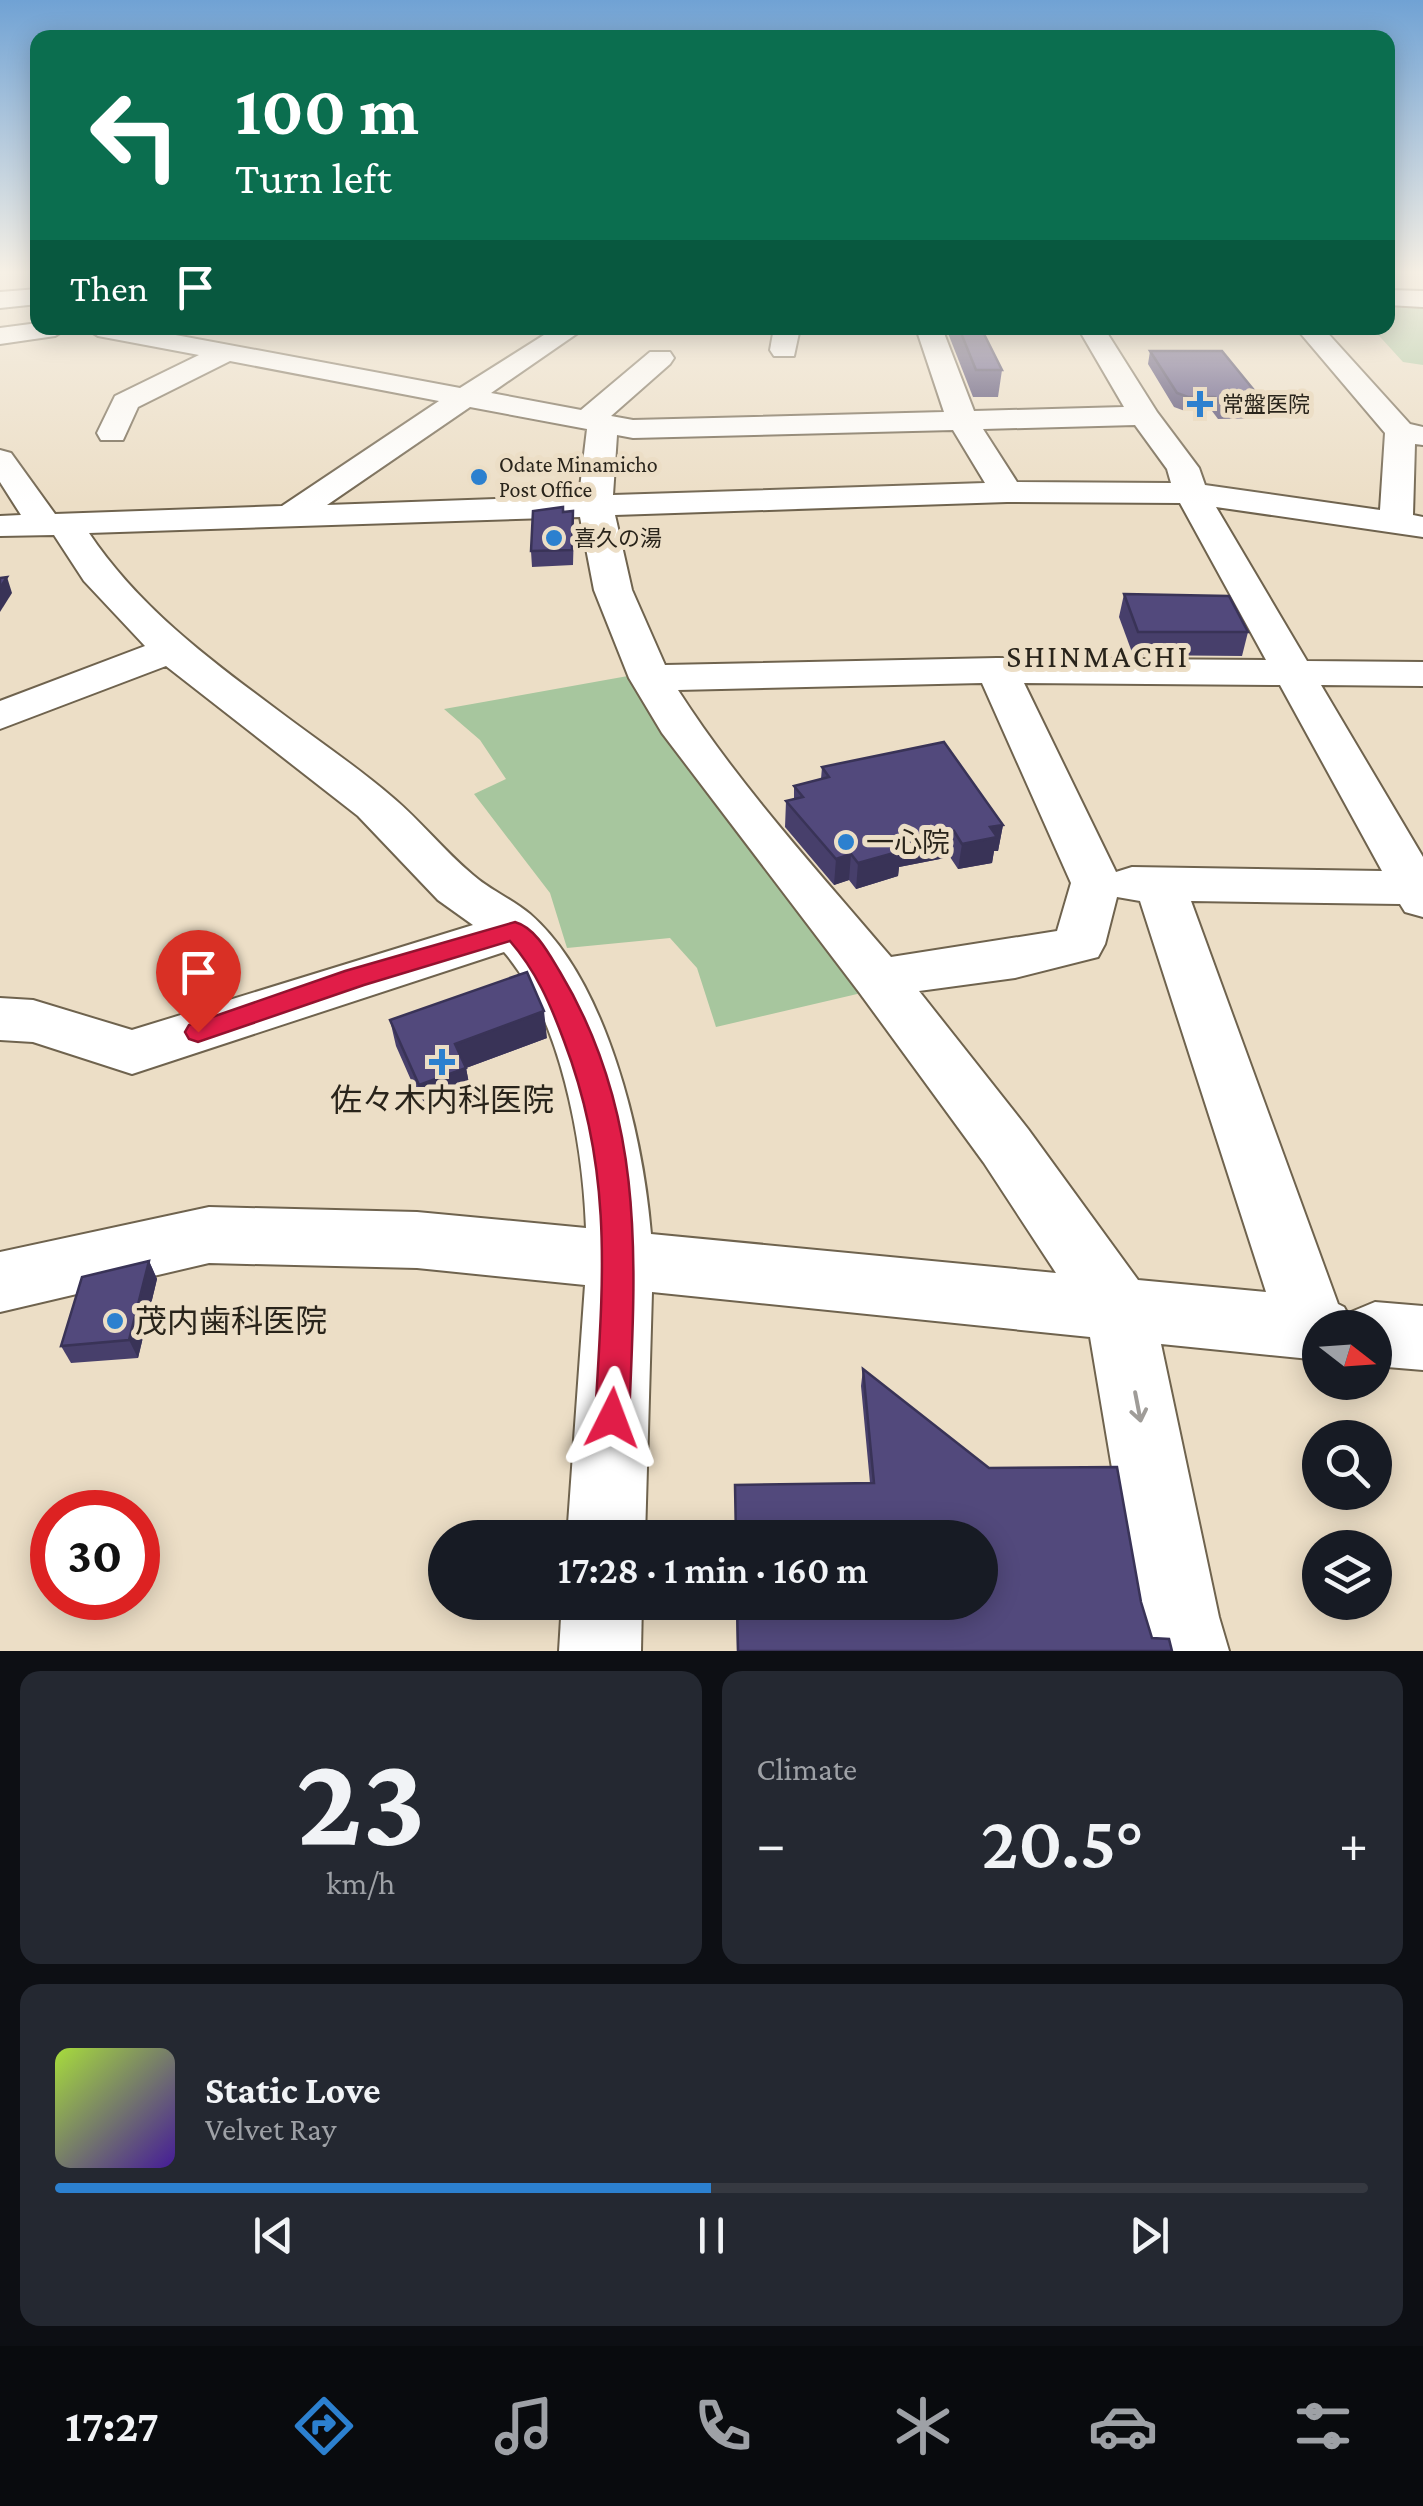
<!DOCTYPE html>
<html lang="en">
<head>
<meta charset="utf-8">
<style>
	body { margin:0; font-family:"Crimson Pro","Noto Sans JP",serif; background:#242831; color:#f1f3f6; height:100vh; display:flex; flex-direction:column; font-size:38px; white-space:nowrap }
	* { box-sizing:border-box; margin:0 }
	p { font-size:32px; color:#9ea1a6 }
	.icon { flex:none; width:55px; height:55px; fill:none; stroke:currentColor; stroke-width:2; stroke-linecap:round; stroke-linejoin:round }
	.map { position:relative; height:1651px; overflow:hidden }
	.sheet { display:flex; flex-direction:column; gap:20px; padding:20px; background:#0d0f14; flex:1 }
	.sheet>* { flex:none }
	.top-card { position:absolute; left:30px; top:30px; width:1365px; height:305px; border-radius:20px; box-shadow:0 5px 25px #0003; background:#0b6e4f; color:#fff; overflow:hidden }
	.needle { width:65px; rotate:107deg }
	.buttons { position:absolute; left:1302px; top:1310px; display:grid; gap:20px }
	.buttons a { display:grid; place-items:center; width:90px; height:90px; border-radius:50%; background:#171b24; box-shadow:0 5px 25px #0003; font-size:50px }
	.speed { position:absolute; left:30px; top:1490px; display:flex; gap:20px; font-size:50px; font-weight:700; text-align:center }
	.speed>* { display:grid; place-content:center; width:130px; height:130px; border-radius:50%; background:#171b24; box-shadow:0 5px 25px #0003; line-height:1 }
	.speed .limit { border:15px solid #d22; background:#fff; color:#111 }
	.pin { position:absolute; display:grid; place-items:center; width:85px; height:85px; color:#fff; margin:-102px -42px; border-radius:50% 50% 50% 0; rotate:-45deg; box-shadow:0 0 10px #0007 }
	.pin .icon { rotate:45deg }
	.me { position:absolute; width:110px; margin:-55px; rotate:3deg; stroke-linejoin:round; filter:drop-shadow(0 0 8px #0008) }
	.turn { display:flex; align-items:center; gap:35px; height:210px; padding:0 40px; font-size:45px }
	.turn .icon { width:130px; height:130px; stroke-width:2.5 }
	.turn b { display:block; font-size:70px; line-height:85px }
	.then { display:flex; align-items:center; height:95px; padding:0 40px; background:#0003; gap:20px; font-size:38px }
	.big { font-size:75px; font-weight:600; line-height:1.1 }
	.sheet .widget { flex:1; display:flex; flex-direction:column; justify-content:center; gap:15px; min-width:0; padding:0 35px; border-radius:20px; background:#242831 }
	.sheet .dial { align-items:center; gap:0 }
	.dial b { font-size:130px; line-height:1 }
	.song { display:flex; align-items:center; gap:30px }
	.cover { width:120px; height:120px; border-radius:15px; background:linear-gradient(135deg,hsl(80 70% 55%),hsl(260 70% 35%)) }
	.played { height:10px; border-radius:5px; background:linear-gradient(90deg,#2c80cf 50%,#363941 50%) }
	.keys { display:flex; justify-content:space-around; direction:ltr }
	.heat { display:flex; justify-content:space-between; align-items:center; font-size:55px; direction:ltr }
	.sheet .tiles { flex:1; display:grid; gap:20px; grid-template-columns:1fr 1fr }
	.widget:last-child { grid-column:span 2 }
	.trip { position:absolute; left:428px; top:1520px; width:570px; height:100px; border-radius:50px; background:#171b24; box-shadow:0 5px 25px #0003; font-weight:600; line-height:100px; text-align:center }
	.tab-bar { display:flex; height:160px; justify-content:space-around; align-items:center; background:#090b0e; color:#9ea1a6 }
	.tab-bar .icon { width:70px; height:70px }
	.tab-bar .current { color:#2c80cf }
	.tab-bar b { font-size:45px; color:#f1f3f6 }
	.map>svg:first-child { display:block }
	.green { fill:#a7c69e }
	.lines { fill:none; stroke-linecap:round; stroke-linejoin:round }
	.minor-casing { stroke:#6f634e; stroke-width:4 }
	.minor { fill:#fff; fill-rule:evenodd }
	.wall { fill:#473f6b }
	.shaded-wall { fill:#393357 }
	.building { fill:#52497c; stroke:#393357; stroke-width:2.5 }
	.oneway { stroke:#9f9c98 }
	.route { fill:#e11d48; stroke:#92132f; stroke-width:2.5 }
	.poi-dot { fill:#2c80cf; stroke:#ecdec6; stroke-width:4 }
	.labels { text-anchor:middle; stroke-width:10; stroke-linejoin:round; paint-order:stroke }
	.far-poi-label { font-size:22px; fill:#29241b; stroke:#ecdec6; text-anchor:start }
	.poi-label { font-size:28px; fill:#29241b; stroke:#ecdec6; text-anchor:start }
	.quarter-label { font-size:32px; letter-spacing:2.5px; fill:#29241b; stroke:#ecdec6 }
	.near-poi-label { font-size:32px; fill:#29241b; stroke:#ecdec6 }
</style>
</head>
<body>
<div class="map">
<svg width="1423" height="1651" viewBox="0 0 1423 1651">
	<rect width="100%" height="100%" fill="#ecdec6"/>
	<g class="green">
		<path d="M1388 301H1423V365L1403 362 1372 328H1388Z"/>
		<path d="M639 674 870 991 716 1027 697 968 670 938 567 948 550 893 474 794 506 779 480 740 444 709Z"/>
	</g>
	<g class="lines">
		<defs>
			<g id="minor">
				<path d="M38 289V304L0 308V292Z"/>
				<path d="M1388 290 1423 291V307L1388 305Z"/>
				<path d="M38 323V328H68L55 336 0 344V328Z"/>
				<path d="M85 328H138L460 388 555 328H585L491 393 581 410 650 352H670L674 358 670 364 611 416 633 420 944 412 916 328H942L974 411 1124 407 1078 328H1104L1157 412 1199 468 1205 485 1380 510 1385 433 1296 328H1323L1410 424 1423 427V445L1415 444 1413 515 1423 517V537L1216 507 1307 661 1423 662V686L1321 685 1423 857V917L1405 912 1400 904 1191 901 1338 1304 1344 1307 1349 1316 1351 1312 1375 1302 1423 1306V1370L1375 1366V1328H1320V1360L1161 1344 1219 1617 1229 1651H1147L1137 1617 1090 1337 652 1292 645 1538H567L585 1285 417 1268 209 1263 0 1312V1252L209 1207 417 1212 586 1228C583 1143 561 1018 504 952L132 1074 33 1042 0 1040V998L33 1000 132 1030 473 925 438 900 358 816 166 666 0 729V701L145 646 84 581 54 535 0 536V516L21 515 0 482V450L11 453 55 514 282 506 439 401 230 361 138 407 123 440H101L97 433 115 396 199 355 98 336ZM470 407 587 429 579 496 327 505ZM1135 425 1167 469 1171 483 1017 482 983 429ZM953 430 985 483 613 495 617 435 633 438ZM1007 502 1180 503 1266 660 997 658 665 665 632 590 615 515ZM580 517 594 590 629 678 662 733 859 992 984 1163 1056 1273 651 1234C643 1136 607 981 530 914 512 899 490 890 473 875 444 851 420 820 391 796 355 765 314 738 276 709 206 657 138 606 89 533ZM982 683 1071 883 1057 931 891 957C817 870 739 785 678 690ZM1024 683 1280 685 1382 871 1132 867 1116 872ZM1117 897 1140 901 1266 1292 1138 1280 1028 1129 919 991 1015 978 1098 957 1105 944Z"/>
				<path d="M774 328H800L794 356H774L770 350Z"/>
				<path d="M562 1602H642L641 1651H559Z"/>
			</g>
		</defs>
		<use href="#minor" class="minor-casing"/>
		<use href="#minor" class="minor"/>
	</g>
	<g class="wall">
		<path d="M946 328H981L1002 370 998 397H973Z"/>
		<path d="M1150 351 1266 405 1263 418 1218 419 1212 411H1185L1174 407 1148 364Z"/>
		<path d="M563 512 574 526 573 565 532 567 531 551Z"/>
		<path d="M1124 594 1248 632 1242 656 1133 655 1119 617Z"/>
		<path d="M822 767 1003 825 998 851H994L992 863 958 869 950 857 899 867 898 876 856 889 849 880 834 885 785 827 786 801 794 799V786L821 779Z"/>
		<path d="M390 1020 547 1038 466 1068 471 1094 425 1112 396 1046Z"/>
		<path d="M149 1261 157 1279 138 1358 71 1363 61 1346Z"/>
		<path d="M863 1369 1141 1602 1152 1638 1172 1651H737L736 1602 870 1483 861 1386Z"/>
	</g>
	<g class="shaded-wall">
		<path d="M7 577 12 593 0 612V588Z"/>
		<path d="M1003 825 998 851H994L992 863 958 869 962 844 990 827Z"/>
		<path d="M954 831 950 857 899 867 898 876 856 889 858 863 895 843Z"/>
		<path d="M851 854 849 880 834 885 836 859Z"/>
		<path d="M544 1011 547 1038 466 1068 471 1094 425 1112 419 1085 455 1044Z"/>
		<path d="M149 1261 157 1279 138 1358 129 1340Z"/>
	</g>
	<g class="building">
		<path d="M959 328H981L1002 370H976Z"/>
		<path d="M1150 351H1222L1266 405H1221L1215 397H1188L1177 393Z"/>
		<path d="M563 507V512L573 511 572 550 531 551 533 511Z"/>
		<path d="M7 577 0 588V578Z"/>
		<path d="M1124 594 1229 596 1248 632H1138Z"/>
		<path d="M944 742 1003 825 990 827 997 837 962 844 954 831 895 843 901 851 858 863 851 854 836 859 786 801 803 797 794 786 829 777 822 767Z"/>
		<path d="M527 972 544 1011 455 1044 466 1068 419 1085 390 1020Z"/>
		<path d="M149 1261 129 1340 61 1346 82 1277Z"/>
		<path d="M863 1369 989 1468 1117 1467 1141 1602 1152 1638 1169 1639 1172 1651H738L737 1602H980V1538H736L735 1485 874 1483Z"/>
	</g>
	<defs><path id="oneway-shaft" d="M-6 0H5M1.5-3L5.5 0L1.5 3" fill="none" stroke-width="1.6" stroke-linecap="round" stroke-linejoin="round" transform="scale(2.5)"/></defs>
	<use class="oneway" href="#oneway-shaft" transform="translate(1138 1407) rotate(79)"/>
	<linearGradient id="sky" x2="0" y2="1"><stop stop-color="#70a2d4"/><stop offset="0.54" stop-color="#f6f0e5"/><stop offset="1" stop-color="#f6f0e5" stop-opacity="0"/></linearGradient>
	<rect width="1423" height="504" fill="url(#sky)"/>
	<path class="route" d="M515 922C536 928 549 954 560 972 646 1115 636 1259 629 1418L624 1430 612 1435 600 1430 595 1418C603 1282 614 1172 564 1041 550 1003 536 971 510 941L364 985 198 1042 189 1039 185 1032 189 1025 345 971Z"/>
	<g class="poi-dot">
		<path d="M1195 389h10v10h10v10h-10v10h-10v-10h-10v-10h10z"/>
		<circle cx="479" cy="477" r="10"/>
		<circle cx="554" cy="538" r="10"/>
		<circle cx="846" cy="842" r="10"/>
		<path d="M437 1047h10v10h10v10h-10v10h-10v-10h-10v-10h10z"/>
		<circle cx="115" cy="1321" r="10"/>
	</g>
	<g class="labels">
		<g class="far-poi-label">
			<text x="1222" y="412">常盤医院</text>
			<text x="499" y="472">Odate Minamicho<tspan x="499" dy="25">Post Office</tspan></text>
			<text x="574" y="546">喜久の湯</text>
		</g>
		<g class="poi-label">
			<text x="866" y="852">一心院</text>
		</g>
		<g class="quarter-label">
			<text x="1098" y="667">SHINMACHI</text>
		</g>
		<g class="near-poi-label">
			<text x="442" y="1111">佐々木内科医院</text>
			<text x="135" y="1332" text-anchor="start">茂内歯科医院</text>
		</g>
	</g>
</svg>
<div class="buttons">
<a><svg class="needle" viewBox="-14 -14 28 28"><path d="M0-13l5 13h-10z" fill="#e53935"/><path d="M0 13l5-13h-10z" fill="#9ea1a6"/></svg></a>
<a><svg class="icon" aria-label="search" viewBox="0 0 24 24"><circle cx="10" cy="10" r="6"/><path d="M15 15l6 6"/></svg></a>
<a><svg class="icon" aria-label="layers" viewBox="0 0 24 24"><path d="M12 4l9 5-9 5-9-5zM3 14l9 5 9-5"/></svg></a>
</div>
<div class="speed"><div class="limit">30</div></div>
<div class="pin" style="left:198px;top:1032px;background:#d93025"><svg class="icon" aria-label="arrive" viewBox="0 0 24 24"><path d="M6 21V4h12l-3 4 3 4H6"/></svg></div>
<svg class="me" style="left:612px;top:1418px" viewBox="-20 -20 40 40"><path d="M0-17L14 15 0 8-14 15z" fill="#e11d48" stroke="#fff" stroke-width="4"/></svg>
<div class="trip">17:28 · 1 min · 160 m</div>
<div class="top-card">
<div class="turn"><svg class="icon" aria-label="left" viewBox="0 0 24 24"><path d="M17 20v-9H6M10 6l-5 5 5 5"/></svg><div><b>100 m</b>Turn left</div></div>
<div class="then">Then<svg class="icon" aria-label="arrive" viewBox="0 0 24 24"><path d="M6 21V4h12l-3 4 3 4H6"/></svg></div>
</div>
</div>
<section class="sheet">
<div class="tiles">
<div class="widget dial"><b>23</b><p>km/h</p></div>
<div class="widget"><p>Climate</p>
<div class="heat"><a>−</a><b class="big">20.5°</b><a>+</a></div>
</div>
<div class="widget">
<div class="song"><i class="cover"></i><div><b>Static Love</b><p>Velvet Ray</p></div></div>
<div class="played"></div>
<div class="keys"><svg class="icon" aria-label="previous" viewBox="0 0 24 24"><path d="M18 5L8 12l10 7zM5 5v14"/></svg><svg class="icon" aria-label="pause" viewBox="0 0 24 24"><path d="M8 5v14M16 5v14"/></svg><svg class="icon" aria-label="next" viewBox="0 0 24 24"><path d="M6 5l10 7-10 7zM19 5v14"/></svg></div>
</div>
</div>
</section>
<nav class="tab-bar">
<b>17:27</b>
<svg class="icon current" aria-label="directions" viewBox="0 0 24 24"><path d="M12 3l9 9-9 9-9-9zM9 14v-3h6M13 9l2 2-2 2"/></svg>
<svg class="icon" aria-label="music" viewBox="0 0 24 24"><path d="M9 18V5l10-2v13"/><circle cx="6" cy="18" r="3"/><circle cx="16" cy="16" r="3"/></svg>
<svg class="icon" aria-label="phone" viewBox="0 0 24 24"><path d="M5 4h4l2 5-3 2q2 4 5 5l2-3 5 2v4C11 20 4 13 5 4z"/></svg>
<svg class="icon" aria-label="climate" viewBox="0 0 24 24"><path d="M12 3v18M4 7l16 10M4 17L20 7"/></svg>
<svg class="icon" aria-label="car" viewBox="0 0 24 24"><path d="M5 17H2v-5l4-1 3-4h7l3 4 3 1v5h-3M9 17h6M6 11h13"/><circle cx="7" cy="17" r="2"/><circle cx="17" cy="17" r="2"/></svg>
<svg class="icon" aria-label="filters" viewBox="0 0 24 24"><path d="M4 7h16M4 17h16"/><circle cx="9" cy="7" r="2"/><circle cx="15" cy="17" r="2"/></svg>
</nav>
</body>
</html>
